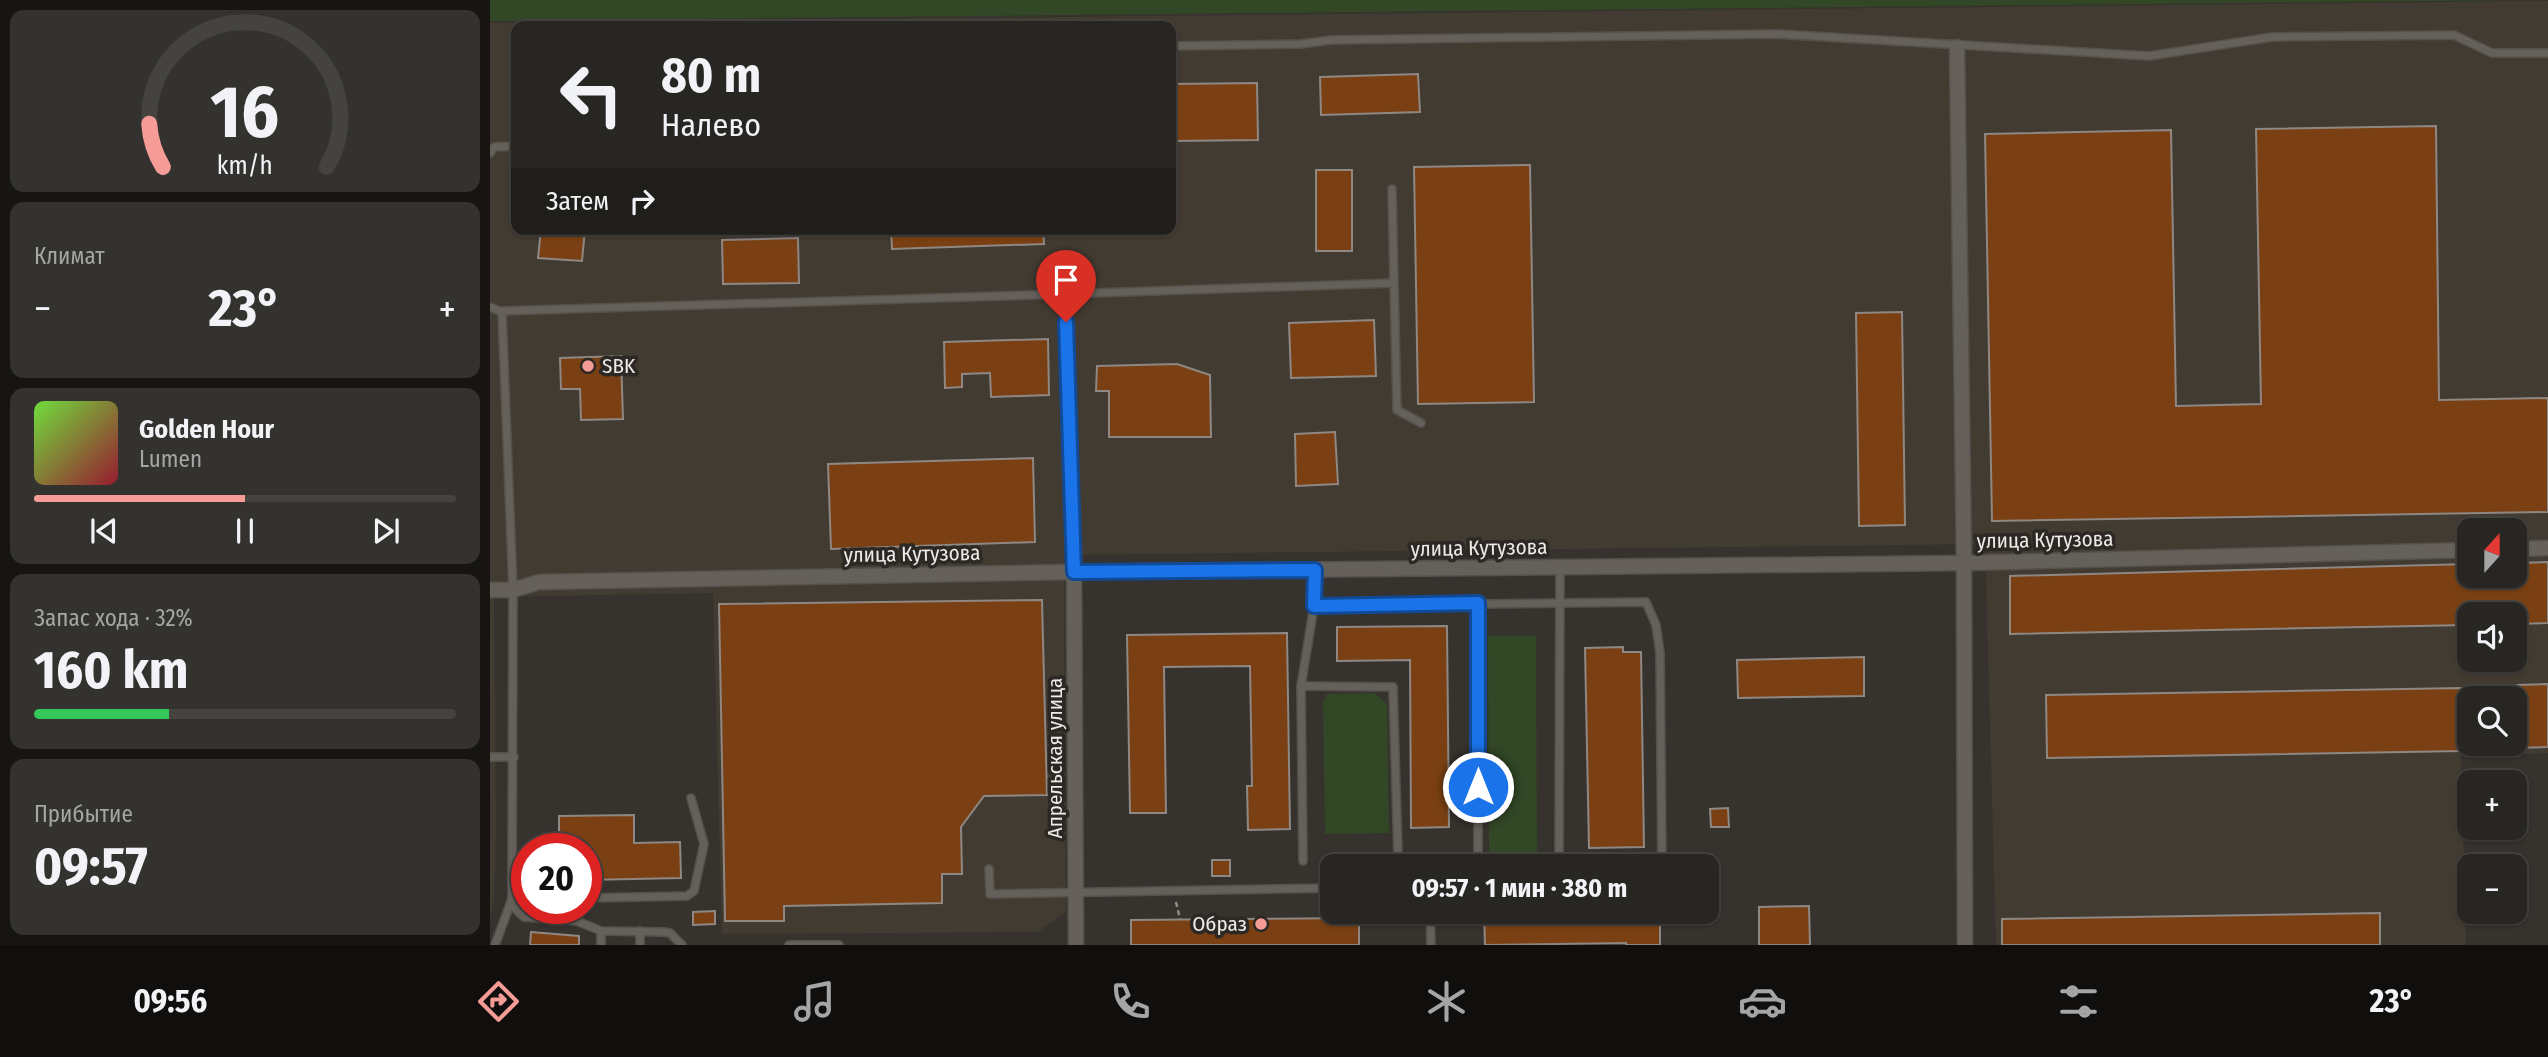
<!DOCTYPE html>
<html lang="ru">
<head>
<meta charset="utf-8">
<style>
	body { margin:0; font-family:"Fira Sans Condensed",sans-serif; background:#34322f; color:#f1f3f6; height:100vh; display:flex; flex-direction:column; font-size:26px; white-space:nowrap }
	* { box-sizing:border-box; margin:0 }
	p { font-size:23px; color:#a5a5a5 }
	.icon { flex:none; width:38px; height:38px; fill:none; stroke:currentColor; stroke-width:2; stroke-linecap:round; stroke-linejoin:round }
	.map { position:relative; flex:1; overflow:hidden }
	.panel { display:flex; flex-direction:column; gap:10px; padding:10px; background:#161513; width:490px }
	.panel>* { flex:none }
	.banner { position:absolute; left:21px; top:21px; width:665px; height:214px; border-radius:14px; box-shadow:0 2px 5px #0004,0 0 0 2px #444340; background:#282622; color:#f1f3f6; overflow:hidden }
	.needle { width:46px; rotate:21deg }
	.fabs { position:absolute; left:1967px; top:518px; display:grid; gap:14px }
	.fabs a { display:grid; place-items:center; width:70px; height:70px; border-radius:14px; background:#282622; box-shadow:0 2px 5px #0004,0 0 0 2px #444340; font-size:35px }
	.speed { position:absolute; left:21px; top:833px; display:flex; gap:14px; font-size:35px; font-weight:700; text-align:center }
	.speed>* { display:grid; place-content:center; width:91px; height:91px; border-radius:50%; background:#282622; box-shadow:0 2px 5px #0004,0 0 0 2px #444340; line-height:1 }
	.speed .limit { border:10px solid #d22; background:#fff; color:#111 }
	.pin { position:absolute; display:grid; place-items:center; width:60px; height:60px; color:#fff; margin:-72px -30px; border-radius:50% 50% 50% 0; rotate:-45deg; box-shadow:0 0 7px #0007 }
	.pin .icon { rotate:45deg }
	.me { position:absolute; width:77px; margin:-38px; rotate:0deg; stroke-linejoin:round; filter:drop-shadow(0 0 5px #0008) }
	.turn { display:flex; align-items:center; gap:24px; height:147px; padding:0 35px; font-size:32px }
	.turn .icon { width:91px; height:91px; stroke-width:2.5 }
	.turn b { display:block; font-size:49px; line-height:60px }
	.then { display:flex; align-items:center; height:66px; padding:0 35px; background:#0003; gap:14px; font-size:26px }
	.big { font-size:52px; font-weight:700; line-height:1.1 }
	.panel .tile { flex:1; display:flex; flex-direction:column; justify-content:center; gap:10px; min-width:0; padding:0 24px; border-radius:14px; background:#34322f }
	.panel .dial { align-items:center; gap:0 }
	.dial svg { height:182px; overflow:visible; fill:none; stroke:#444340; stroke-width:7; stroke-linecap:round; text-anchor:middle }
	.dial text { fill:#f1f3f6; stroke:none }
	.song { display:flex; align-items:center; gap:21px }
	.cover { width:84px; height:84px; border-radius:10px; background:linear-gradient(135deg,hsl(100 70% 55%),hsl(350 70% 35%)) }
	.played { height:7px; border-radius:4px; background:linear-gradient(90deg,#f59c96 50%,#444340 50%) }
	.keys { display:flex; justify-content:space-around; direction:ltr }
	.heat { display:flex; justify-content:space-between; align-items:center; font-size:38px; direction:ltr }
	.charge { height:10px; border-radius:5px; background:linear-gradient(90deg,#34c759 32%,#444340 0) }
	.trip { position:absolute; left:830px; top:854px; width:399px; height:70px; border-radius:14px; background:#282622; box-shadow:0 2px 5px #0004,0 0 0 2px #444340; font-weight:700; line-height:70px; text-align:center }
	.menu { display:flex; height:112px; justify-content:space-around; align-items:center; background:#100f0e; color:#a5a5a5 }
	.menu .icon { width:49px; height:49px }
	.menu .current { color:#f59c96 }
	.menu b { font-size:32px; color:#f1f3f6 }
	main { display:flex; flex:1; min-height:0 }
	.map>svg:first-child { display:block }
	.built { fill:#423b31; fill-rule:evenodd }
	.green { fill:#324726 }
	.building { fill:#7a4013; stroke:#8e8783; stroke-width:2 }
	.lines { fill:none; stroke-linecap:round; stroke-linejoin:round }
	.lane-casing { stroke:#54504c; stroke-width:10 }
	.street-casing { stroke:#54504c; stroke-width:17 }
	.path { stroke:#918d89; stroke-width:2.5; stroke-dasharray:5 3.5; stroke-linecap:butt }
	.lane { stroke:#65605a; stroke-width:7 }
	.street { stroke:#65605a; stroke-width:14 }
	.route-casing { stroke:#114b97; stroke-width:18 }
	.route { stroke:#1a73e8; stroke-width:12 }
	.poi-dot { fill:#f59c96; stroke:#2c2823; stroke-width:2.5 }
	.labels { text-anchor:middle; stroke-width:7; stroke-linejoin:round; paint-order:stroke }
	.poi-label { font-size:21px; fill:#edeae7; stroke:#2c2823; text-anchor:start }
	.street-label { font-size:21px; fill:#edeae7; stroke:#2c2823 }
</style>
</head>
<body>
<main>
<section class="panel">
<div class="tile dial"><svg viewBox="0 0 100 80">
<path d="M14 69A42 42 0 1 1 86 69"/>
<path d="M14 69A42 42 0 0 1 8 50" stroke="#f59c96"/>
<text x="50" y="56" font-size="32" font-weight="700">16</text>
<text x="50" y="72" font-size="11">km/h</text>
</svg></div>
<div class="tile"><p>Климат</p>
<div class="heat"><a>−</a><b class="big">23°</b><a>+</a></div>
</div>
<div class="tile">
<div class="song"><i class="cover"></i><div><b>Golden Hour</b><p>Lumen</p></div></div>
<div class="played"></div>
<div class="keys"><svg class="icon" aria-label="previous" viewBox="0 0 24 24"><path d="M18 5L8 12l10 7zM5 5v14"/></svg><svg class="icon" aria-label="pause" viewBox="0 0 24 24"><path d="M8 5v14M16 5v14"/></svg><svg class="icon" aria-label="next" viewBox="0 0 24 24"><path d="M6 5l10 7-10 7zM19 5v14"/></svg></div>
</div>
<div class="tile"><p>Запас хода · 32%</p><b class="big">160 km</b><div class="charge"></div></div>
<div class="tile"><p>Прибытие</p><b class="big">09:57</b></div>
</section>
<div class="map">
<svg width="2058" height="945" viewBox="0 0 2058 945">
	<rect width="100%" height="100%" fill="#36322d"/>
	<path class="built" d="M2058 1V753L1971 756 1976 945H1506L1495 544 574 555 576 912 548 932 232 934 223 593 4 597 6 830 4 897 0 918V23ZM26 26H681V229H26ZM1979 530H2025V576H1979ZM1979 614H2025V660H1979ZM1979 698H2025V744H1979Z"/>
	<g class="green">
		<path d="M0 0H2045L0 21Z"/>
		<path d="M998 636H1046L1047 860H999Z"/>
		<path d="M885 693 897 704 899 833 835 834 833 702 837 694Z"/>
	</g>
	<g class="building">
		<path d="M928 74 930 112 831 115 830 77Z"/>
		<path d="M767 83 768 140 681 141V84Z"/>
		<path d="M1946 126 1949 400 2058 398V512L1502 521 1495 134 1681 130 1686 406 1771 404 1766 129Z"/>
		<path d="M1040 165 1044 402 928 404 924 167Z"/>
		<rect x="826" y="170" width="36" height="81"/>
		<path d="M51 229H95L92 261 48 258Z"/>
		<path d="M401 229H553L554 244 402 249Z"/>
		<path d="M308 238 309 283 233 284 232 240Z"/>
		<path d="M1412 312 1415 525 1369 526 1366 313Z"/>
		<path d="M884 320 886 376 801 378 799 323Z"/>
		<path d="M558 339 559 395 501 397 500 373 472 374V387L455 388 454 342Z"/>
		<path d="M131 356 133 419 91 420 90 389H71L70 358Z"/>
		<path d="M687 364 720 375 721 437H619V391H606L607 366Z"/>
		<path d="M845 432 848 484 806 486 805 434Z"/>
		<path d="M543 458 545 542 341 549 338 464Z"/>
		<path d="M2058 562V623L2025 624V614H1979V625L1520 634V576L1979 564V576H2025V563Z"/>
		<path d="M552 600 557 795 494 796 471 827 472 874H452V903L294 906V921H235L229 604Z"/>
		<path d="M957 626 959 827 921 828 920 660 847 661V627Z"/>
		<path d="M797 633 800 829 758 830 757 786H762L760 666 674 667 676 813H640L637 635Z"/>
		<path d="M1133 647V652H1151L1154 847 1099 848 1095 648Z"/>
		<path d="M1374 657V696L1248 698 1247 660Z"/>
		<path d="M2058 684V747L2025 748V698H1993V686Z"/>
		<path d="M1971 688 1972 751 1557 758 1556 695Z"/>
		<path d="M1238 808 1239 827H1221L1220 809Z"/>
		<path d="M144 815V843L190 842 191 878 96 880V849H69V816Z"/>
		<rect x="722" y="860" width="18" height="16"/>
		<path d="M1319 906 1320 945H1269V907Z"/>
		<path d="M225 911V924L203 925V912Z"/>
		<path d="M994 912H1170V945H1136V943L995 945Z"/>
		<path d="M1890 913V945H1512V919Z"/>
		<path d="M869 918V945H641V920Z"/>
		<path d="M41 932 89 936V945H40Z"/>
	</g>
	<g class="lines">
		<defs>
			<g id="lane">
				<path d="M681 46 811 44 841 40 1286 34 1659 56 1782 37 1964 35 2002 53H2058"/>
				<path d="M0 153 4 147 26 146"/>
				<path d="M904 283 907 410 931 423"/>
				<path d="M0 307 12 312 23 590 22 899 5 945"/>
				<path d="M11 311 575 294"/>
				<path d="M584 572 575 294 904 283 902 189"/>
				<path d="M988 603V866"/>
				<path d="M824 606 1156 602 1166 625 1170 653 1172 866"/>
				<path d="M811 686 903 687 908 854"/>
				<path d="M0 757H24"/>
				<path d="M813 861 811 686 824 606 825 571"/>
				<path d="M1069 866 1070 568"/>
				<path d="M499 869 500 894 842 888"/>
				<path d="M96 898 197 896 204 891 214 844 201 798"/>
				<path d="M22 899H37"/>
				<path d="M21 905 34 917 87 921 111 931 174 932 180 933 192 945"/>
				<path d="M940 912 941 945"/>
				<path d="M111 945V931"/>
				<path d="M150 945V931"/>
				<path d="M299 945H349"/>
			</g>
			<g id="street">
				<path d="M1467 47 1474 563 1475 945"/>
				<path d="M2025 549 2058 548"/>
				<path d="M584 572 586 945"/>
				<path d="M0 590H23L49 582 584 572 1474 563 1979 550"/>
			</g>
		</defs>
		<use href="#lane" class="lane-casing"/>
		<use href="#street" class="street-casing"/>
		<path class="path" d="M686 902 690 919"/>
		<use href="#lane" class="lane"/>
		<use href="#street" class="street"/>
	</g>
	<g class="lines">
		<defs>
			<path id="route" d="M576 322 584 572 825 570 824 606 988 603V787"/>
		</defs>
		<use href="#route" class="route-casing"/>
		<use href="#route" class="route"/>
	</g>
	<g class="poi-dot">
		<circle cx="98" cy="366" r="7"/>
		<circle cx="771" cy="924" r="7"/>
	</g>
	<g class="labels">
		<g class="poi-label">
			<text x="112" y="373">SBK</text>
			<text x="757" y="931" text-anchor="end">Образ</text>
		</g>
		<g class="street-label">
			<text transform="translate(1555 540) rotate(-1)" y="7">улица Кутузова</text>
			<text transform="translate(989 548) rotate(-1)" y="7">улица Кутузова</text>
			<text transform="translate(422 554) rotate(-1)" y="7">улица Кутузова</text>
			<text transform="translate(565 758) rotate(-90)" y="7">Апрельская улица</text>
		</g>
	</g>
</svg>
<div class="fabs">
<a><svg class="needle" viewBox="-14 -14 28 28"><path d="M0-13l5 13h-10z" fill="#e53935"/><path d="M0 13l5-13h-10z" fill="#a5a5a5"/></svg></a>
<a><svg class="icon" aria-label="sound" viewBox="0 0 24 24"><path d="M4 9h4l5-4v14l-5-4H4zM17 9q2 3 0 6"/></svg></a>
<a><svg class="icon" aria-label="search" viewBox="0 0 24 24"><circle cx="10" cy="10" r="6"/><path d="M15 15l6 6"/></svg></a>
<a>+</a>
<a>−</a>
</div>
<div class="speed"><div class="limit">20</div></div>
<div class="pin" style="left:576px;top:322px;background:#d93025"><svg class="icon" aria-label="arrive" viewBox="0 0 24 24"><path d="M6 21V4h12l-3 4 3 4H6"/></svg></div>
<svg class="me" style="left:988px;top:787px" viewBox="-20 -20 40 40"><circle r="17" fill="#1a73e8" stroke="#fff" stroke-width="3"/><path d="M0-11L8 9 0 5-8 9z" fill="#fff"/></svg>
<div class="trip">09:57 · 1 мин · 380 m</div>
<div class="banner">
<div class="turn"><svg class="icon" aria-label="left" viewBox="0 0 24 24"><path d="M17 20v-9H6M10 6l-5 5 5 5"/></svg><div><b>80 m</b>Налево</div></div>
<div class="then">Затем<svg class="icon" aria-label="right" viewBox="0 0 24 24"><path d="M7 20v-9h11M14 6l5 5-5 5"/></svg></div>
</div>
</div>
</main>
<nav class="menu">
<b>09:56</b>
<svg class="icon current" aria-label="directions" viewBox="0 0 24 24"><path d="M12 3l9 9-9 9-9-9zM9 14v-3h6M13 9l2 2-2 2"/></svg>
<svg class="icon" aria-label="music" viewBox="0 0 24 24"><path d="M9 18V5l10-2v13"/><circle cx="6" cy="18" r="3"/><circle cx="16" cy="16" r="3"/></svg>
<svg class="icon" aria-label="phone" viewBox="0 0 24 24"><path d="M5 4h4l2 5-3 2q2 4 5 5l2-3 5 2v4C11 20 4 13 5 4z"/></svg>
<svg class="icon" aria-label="climate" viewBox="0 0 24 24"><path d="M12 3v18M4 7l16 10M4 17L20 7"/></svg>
<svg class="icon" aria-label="car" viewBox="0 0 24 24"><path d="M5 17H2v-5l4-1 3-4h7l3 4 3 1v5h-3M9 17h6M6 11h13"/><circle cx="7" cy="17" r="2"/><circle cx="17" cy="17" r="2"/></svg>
<svg class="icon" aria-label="filters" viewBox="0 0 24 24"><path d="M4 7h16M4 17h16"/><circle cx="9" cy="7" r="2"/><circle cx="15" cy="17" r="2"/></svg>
<b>23°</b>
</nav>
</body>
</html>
